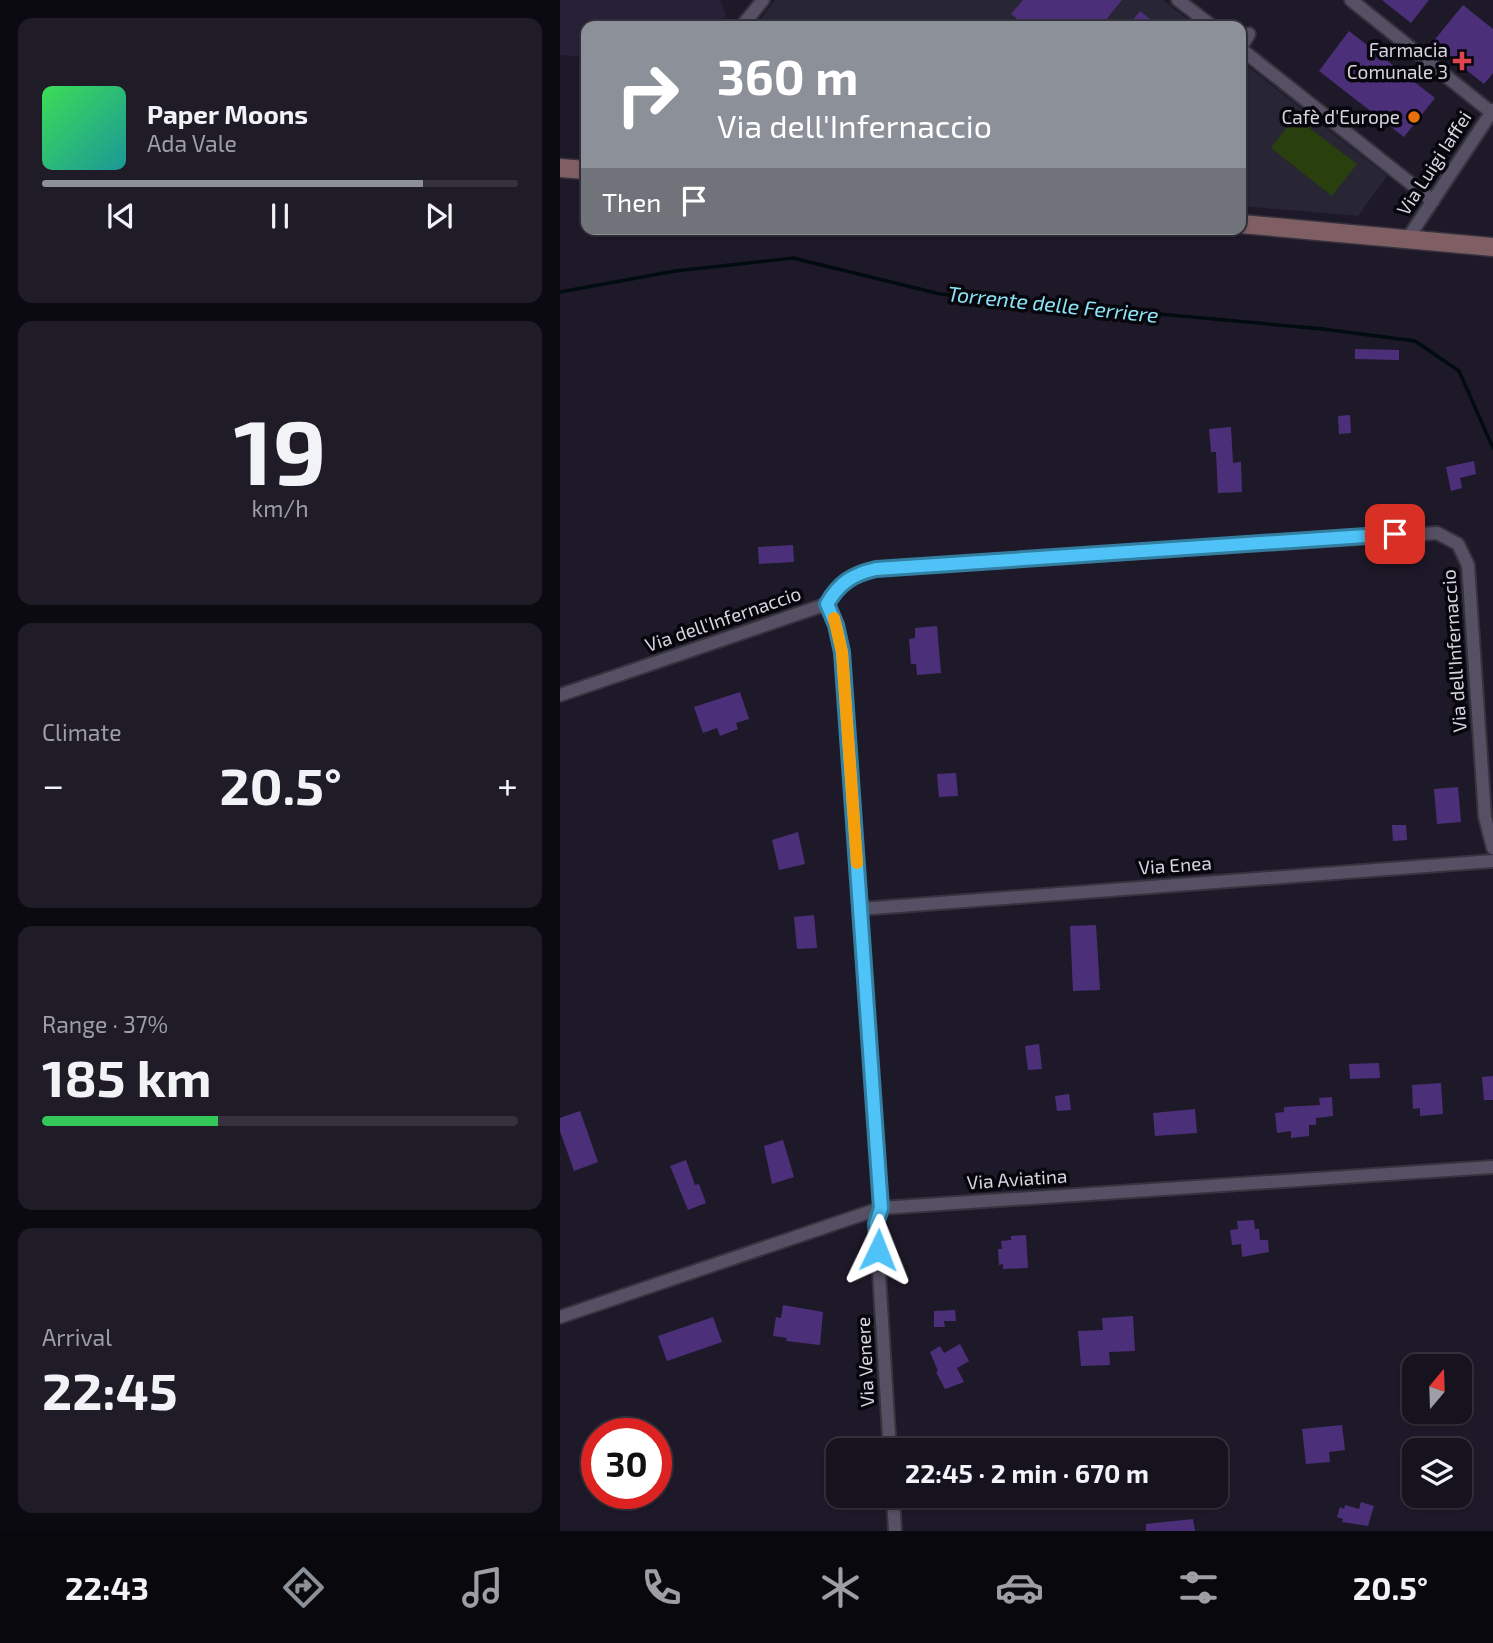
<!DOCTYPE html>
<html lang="en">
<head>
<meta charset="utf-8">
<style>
	body { margin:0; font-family:"Exo 2",sans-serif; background:#1f1c28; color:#f1f3f6; height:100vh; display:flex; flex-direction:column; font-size:26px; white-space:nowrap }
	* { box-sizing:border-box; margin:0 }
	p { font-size:23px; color:#9e9ea4 }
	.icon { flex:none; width:38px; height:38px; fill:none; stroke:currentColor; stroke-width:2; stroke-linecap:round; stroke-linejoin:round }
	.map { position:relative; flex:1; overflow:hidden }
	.panel { display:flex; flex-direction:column; gap:18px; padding:18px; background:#0c0a11; width:560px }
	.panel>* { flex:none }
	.hud { position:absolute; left:21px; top:21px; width:665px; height:214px; border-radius:14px; box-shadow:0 2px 5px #0004,0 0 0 2px #35323d; background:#8c9099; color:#fff; overflow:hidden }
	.needle { width:46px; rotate:19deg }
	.fabs { position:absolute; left:842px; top:1354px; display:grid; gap:14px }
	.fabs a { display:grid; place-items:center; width:70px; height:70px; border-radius:14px; background:#16131f; box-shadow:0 2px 5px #0004,0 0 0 2px #35323d; font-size:35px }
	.speed { position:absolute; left:21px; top:1418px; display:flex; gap:14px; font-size:35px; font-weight:700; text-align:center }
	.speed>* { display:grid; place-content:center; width:91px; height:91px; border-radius:50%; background:#16131f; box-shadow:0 2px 5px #0004,0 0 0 2px #35323d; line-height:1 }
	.speed .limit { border:10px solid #d22; background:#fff; color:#111 }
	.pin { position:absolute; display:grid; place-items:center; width:60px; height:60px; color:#fff; margin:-30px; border-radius:14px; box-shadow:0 4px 10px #0006 }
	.me { position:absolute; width:77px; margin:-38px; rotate:2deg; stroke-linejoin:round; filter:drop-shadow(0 0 5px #0008) }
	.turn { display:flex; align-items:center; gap:24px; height:147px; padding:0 21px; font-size:32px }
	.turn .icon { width:91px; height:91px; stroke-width:2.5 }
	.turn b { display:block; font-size:49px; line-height:60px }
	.then { display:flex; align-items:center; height:66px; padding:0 21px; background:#0003; gap:14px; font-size:26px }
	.big { font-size:52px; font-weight:700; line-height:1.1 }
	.panel .card { flex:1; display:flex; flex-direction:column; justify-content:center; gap:10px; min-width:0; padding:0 24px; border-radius:14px; background:#1f1c28 }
	.panel .dial { align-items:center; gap:0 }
	.dial b { font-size:91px; line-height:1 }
	.song { display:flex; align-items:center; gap:21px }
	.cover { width:84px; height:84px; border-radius:10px; background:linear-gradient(135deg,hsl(130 70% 55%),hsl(180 70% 35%)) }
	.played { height:7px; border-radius:4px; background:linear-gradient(90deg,#8c9099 80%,#35323d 80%) }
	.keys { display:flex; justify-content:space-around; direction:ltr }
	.heat { display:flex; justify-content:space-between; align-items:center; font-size:38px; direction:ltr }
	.charge { height:10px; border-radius:5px; background:linear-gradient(90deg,#34c759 37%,#35323d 0) }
	.trip { position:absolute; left:266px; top:1438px; width:402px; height:70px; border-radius:14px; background:#16131f; box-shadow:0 2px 5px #0004,0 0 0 2px #35323d; font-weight:700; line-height:70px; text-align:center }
	.tabs { display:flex; height:112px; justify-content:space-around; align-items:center; background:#09080c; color:#9e9ea4 }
	.tabs .icon { width:49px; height:49px }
	.tabs .current { color:#8c9099 }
	.tabs b { font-size:32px; color:#f1f3f6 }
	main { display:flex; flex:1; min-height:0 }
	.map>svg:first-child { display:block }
	.built { fill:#272036 }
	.education { fill:#282534 }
	.green { fill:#29400e }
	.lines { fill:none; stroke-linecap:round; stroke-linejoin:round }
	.stream { stroke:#000c0f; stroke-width:3.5 }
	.building { fill:#4b3079 }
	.street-casing { stroke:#36323e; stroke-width:16 }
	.secondary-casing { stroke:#36323e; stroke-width:21 }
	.street { stroke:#555063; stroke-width:12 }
	.secondary { stroke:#7f5f64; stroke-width:18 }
	.route-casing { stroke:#337fa1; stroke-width:18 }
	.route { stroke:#4fc3f7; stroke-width:12 }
	.slow { stroke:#f59e0b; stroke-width:12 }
	.health-dot { fill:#e0444e; stroke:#07060c; stroke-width:2.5 }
	.food-dot { fill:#e8710a; stroke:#07060c; stroke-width:2.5 }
	.labels { text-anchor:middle; stroke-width:7; stroke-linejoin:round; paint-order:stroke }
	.poi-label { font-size:19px; fill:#d7d4df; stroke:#07060c; text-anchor:end }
	.street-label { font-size:19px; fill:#d7d4df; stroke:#07060c }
	.water-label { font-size:21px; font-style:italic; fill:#8ce5f7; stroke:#07060c }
</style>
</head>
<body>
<main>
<section class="panel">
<div class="card">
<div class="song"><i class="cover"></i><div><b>Paper Moons</b><p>Ada Vale</p></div></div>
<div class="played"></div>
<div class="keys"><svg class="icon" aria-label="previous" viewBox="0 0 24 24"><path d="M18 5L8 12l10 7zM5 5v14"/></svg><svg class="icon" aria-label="pause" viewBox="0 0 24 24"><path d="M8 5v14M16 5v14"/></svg><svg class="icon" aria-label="next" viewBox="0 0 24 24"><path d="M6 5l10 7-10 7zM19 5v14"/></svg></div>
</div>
<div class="card dial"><b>19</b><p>km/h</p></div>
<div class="card"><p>Climate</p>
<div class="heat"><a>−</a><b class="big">20.5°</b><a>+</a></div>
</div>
<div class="card"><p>Range · 37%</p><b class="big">185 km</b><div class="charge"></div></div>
<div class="card"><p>Arrival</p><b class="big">22:45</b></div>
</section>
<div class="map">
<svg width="933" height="1531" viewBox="0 0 933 1531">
	<rect width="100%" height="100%" fill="#1e1929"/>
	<path class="built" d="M0 0H160L166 15 158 26H26V57L0 55Z"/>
	<g class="education">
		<path d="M215 0H603L636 26H195Z"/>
		<path d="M681 61 827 176 798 216 681 206Z"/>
	</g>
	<path class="green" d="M735 117 797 164 772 196 711 148Z"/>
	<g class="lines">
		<path class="stream" d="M0 292 115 271 233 258 380 294 763 329 855 341 899 371 933 448"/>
	</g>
	<g class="building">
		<path d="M463 0H562L541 26H466L451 14Z"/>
		<path d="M822 0H869L851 23Z"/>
		<path d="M903 5 933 29V73L924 84 872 43Z"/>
		<path d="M580 11 599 26H568Z"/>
		<path d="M789 31 875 98 844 137 759 71Z"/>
		<path d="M795 349 839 350V360L795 359Z"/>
		<path d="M790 415 791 433 779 434 778 416Z"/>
		<path d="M671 427 673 463 681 462 682 492 658 493 656 452H651L649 429Z"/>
		<path d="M914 461 916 474 900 478 902 488 891 491 886 467Z"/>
		<path d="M233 545 234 562 199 564 198 547Z"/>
		<path d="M377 626 381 673 357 675 356 664H351L349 639 355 638V628Z"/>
		<path d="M180 692 189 719 176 723 178 729 160 736 157 728 143 733 134 707Z"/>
		<path d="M396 773 398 796 379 797 377 774Z"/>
		<path d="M898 787 901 822 877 824 874 789Z"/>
		<path d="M832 825H846L847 840 833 841Z"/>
		<path d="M238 832 245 864 219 870 212 840Z"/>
		<path d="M254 915 257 948 237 949 234 917Z"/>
		<path d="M536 925 540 990 513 991 510 926Z"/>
		<path d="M479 1044 482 1069 468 1070 465 1046Z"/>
		<path d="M819 1063 820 1078 790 1079 789 1064Z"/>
		<path d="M933 1076V1100H924L922 1077Z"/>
		<path d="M881 1083 883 1114 860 1116V1108L853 1109 852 1085Z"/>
		<path d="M509 1094 511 1110 497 1111 495 1096Z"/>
		<path d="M772 1097 773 1116 756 1118V1125H749V1136L731 1138V1131L717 1133 715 1113 724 1112V1107L760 1105 759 1098Z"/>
		<path d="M635 1109 637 1133 595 1136 593 1113Z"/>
		<path d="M20 1111 38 1162 14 1171 0 1131V1118Z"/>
		<path d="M223 1140 234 1177 212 1184 204 1146Z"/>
		<path d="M126 1160 135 1185 139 1184 146 1203 128 1210 110 1166Z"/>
		<path d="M694 1220 695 1229H699L700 1240H708L709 1252 682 1257 681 1244 672 1245 670 1230 678 1229 677 1221Z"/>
		<path d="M466 1235 468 1268 443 1269V1264L439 1265 438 1249H442L441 1241 451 1240V1236Z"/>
		<path d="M223 1305 263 1312 260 1345 226 1341 227 1338 213 1336 216 1317 221 1318Z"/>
		<path d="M395 1310 396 1321H384L385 1327H374V1311Z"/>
		<path d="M573 1316 575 1351 549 1352 550 1365 521 1366 518 1331 543 1330 542 1318Z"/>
		<path d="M153 1317 162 1342 107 1361 98 1336Z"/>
		<path d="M400 1344 409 1361 397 1368 404 1382 385 1389 376 1372 378 1371 370 1352 380 1346 384 1353Z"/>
		<path d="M782 1425 785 1450 769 1452 770 1462 746 1464 742 1429Z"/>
		<path d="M801 1502 814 1506 808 1526 782 1522 783 1519 777 1517 780 1507 784 1509 785 1505 799 1509Z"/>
		<path d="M633 1519 635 1531H586V1524Z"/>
	</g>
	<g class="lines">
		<defs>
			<g id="street">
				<path d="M618 0 652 26"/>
				<path d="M791 0 931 112"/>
				<path d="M182 26 203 0"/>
				<path d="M681 47 689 34"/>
				<path d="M681 49 873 201"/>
				<path d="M848 238 933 110"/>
				<path d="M267 604 276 625 282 659 321 1208 316 1224 330 1451"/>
				<path d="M0 695 267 604 285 581 316 569 877 533 898 544 908 565 925 817 933 848"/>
				<path d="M300 909 933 861"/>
				<path d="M0 1317 321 1208 933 1167"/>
				<path d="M333 1496 335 1531"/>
			</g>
			<g id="secondary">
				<path d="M0 168 26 170"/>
				<path d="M681 224 933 247"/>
			</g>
		</defs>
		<use href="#street" class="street-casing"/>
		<use href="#secondary" class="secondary-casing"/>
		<use href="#street" class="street"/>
		<use href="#secondary" class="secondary"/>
	</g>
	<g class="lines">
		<defs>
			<path id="route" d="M318 1250 316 1224 321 1208 282 652 276 625 267 604C279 583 293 574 316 569L835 534"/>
		</defs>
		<use href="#route" class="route-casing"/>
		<use href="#route" class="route"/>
		<path class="slow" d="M274 618 282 652 297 863"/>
	</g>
	<path class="health-dot" d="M898.5 50.5h7v7h7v7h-7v7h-7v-7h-7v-7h7z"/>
	<circle class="food-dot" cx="854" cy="117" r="7"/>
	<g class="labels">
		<g class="poi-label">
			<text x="888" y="57">Farmacia<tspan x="888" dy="22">Comunale 3</tspan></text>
			<text x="840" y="124">Cafè d'Europe</text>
		</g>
		<g class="street-label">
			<text transform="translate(874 163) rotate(-57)" y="7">Via Luigi Iaffei</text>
			<text transform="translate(163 619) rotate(-19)" y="7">Via dell'Infernaccio</text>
			<text transform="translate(894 651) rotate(-94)" y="7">Via dell'Infernaccio</text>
			<text transform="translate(615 865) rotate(-4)" y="7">Via Enea</text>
			<text transform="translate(457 1179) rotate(-4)" y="7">Via Aviatina</text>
			<text transform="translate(305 1362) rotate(-93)" y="7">Via Venere</text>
		</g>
		<g class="water-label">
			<text transform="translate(493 305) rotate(6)" y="7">Torrente delle Ferriere</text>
		</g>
	</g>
</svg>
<div class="fabs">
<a><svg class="needle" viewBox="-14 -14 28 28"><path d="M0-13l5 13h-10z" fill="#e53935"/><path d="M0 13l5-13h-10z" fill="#9e9ea4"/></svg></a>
<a><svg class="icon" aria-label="layers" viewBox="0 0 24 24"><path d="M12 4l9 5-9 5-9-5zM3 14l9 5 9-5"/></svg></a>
</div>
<div class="speed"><div class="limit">30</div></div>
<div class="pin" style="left:835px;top:534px;background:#d93025"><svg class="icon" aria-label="arrive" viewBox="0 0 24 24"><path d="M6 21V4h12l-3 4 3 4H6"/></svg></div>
<svg class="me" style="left:318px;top:1250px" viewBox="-20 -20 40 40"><path d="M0-17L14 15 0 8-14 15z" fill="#4fc3f7" stroke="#fff" stroke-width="4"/></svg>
<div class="trip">22:45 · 2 min · 670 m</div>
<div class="hud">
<div class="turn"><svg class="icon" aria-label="right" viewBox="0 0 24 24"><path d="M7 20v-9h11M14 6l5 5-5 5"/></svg><div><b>360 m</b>Via dell'Infernaccio</div></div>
<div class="then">Then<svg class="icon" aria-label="arrive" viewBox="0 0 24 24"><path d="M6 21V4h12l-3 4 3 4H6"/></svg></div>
</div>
</div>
</main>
<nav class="tabs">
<b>22:43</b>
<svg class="icon current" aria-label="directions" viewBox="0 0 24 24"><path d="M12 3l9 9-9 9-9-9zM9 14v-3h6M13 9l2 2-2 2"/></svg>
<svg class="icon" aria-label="music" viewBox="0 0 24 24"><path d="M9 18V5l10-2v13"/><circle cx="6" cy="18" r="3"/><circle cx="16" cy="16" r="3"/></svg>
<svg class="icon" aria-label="phone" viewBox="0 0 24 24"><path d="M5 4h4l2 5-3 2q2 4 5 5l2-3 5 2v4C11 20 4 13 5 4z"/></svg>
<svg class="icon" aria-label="climate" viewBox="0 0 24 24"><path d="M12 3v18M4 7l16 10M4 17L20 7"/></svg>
<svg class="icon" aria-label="car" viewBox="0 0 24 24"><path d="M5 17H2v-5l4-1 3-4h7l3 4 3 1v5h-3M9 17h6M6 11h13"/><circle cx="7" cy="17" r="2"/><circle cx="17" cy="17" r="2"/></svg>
<svg class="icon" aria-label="filters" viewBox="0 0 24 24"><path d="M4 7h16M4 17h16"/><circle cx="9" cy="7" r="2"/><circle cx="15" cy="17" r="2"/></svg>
<b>20.5°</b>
</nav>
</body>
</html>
